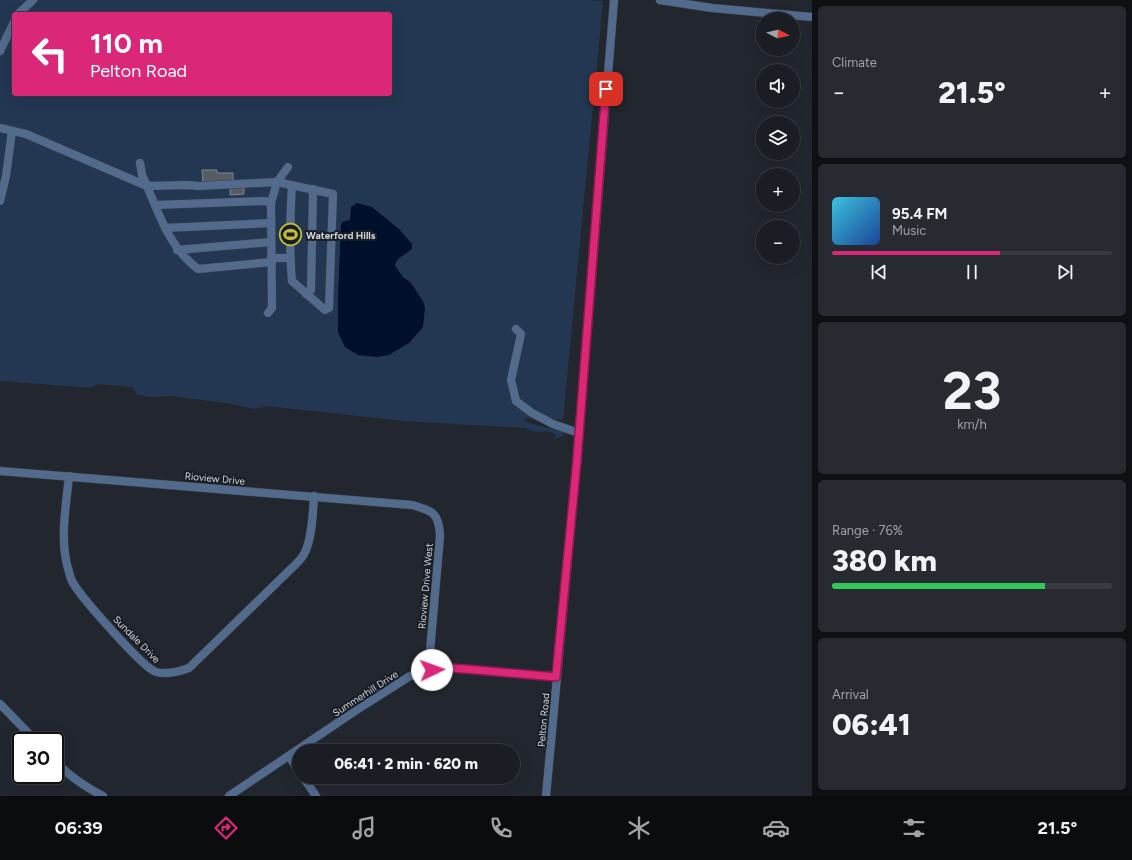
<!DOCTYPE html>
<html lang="en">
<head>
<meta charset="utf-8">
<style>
	body { margin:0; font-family:Figtree,sans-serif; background:#272a30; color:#f1f3f6; height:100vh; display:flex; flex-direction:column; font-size:15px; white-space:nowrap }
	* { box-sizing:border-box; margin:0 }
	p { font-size:13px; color:#9fa2a6 }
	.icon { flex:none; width:22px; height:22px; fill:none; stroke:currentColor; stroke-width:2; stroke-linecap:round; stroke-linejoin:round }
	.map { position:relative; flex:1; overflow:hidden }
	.side { display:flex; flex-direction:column; gap:6px; padding:6px; background:#0e1013; width:320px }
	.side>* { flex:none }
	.top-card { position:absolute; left:12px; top:12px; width:380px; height:84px; border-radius:4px; box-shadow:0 4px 16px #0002,0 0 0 1px #383b41; background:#db2777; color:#fff; overflow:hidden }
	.needle { width:26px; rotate:97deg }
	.controls { position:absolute; left:756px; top:12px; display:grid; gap:8px }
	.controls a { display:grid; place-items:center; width:44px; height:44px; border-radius:50%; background:#1a1d23; box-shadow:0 4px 16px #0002,0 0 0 1px #383b41; font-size:20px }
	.speed { position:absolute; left:12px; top:732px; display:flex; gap:8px; font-size:20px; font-weight:700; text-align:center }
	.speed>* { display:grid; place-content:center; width:52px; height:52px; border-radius:50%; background:#1a1d23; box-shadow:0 4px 16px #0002,0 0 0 1px #383b41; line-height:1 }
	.speed .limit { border:2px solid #111; border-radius:6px; background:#fff; color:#111 }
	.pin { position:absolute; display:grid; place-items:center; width:34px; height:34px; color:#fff; margin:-17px; border-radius:8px; box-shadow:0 2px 6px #0006 }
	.me { position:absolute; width:44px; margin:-22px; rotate:87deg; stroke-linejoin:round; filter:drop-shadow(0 0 3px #0008) }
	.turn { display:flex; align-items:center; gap:14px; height:84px; padding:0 12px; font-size:18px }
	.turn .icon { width:52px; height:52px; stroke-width:2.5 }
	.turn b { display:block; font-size:28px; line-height:34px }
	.big { font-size:30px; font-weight:800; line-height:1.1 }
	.side .widget { flex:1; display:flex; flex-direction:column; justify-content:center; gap:6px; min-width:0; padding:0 14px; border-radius:6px; background:#272a30 }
	.side .dial { align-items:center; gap:0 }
	.dial b { font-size:52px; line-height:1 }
	.song { display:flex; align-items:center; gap:12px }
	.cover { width:48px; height:48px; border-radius:6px; background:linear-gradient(135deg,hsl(190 70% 55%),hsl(220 70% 35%)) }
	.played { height:4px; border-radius:2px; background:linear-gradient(90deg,#db2777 60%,#383b41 60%) }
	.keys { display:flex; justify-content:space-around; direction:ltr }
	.heat { display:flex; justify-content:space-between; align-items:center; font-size:22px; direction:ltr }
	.charge { height:6px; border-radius:3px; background:linear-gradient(90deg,#34c759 76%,#383b41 0) }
	.trip { position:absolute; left:292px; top:744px; width:228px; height:40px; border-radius:20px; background:#1a1d23; box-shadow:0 4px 16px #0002,0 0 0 1px #383b41; font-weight:800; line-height:40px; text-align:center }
	.dock { display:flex; height:64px; justify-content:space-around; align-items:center; background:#0a0c0e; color:#9fa2a6 }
	.dock .icon { width:28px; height:28px }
	.dock .current { color:#db2777 }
	.dock b { font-size:18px; color:#f1f3f6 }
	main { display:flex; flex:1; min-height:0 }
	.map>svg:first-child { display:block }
	.green { fill:#233752; fill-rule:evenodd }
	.water { fill:#000f2a }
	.building { fill:#565c64; stroke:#7f858e }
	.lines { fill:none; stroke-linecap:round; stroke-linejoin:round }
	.minor-casing { stroke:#3e434a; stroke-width:9 }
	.minor { stroke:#526b8d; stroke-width:8 }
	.route-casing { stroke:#8e194d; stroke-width:10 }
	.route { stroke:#db2777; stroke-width:7 }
	.labels { text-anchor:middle; stroke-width:4; stroke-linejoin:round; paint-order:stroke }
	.poi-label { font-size:10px; font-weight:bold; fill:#d2d5da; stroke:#191e25; text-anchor:start }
	.street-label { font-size:10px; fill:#d2d5da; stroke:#191e25 }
</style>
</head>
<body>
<main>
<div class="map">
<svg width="812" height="796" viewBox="0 0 812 796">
	<rect width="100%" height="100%" fill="#22272f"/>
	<path class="green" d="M0 0H585L603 1 563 420 526 418 525 421C538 427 551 428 565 432L563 436 554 439 556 435C550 430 546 432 539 432 534 432 529 430 525 428L404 421 267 406 254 409 232 404 172 396 150 397 137 395 133 387 97 384 92 388 0 381ZM14 14H390V94H14Z"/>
	<path class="water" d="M357 203 372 207 400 230 412 244V249L398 259 396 262 395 266 403 277 411 283 423 301 425 308 423 327 409 343 389 355 377 357 358 355 345 347 338 332V297L341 225 342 222 350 220 351 207Z"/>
	<g class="building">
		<path d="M202 170H217V173H233V183H203Z"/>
		<path d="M244 187V194L230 195V188Z"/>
	</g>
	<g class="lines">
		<defs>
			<g id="minor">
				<path d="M660 0 712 8 812 17"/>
				<path d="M18 14 33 0"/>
				<path d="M0 51 14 22"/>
				<path d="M0 128 26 134 147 186C160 217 170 248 198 269L271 262"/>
				<path d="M140 163 142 175 147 186 188 185 198 186 277 182 333 194 329 308 325 310 292 281C289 249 290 218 292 185"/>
				<path d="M0 201 6 176 12 131"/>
				<path d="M155 205 264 201 271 202"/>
				<path d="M165 228 271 223"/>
				<path d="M177 250 271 242"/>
				<path d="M271 258H290"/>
				<path d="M306 294 311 290 313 189"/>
				<path d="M268 313 272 308 271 203 277 182 288 167"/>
				<path d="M516 329 521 334 511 380 516 401 532 413 553 424 579 433"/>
				<path d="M0 471 412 505C433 511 439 513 440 536L430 651 432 670"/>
				<path d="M69 476C66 507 59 541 69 572 70 577 72 582 75 586 84 600 143 668 156 672 167 675 178 672 189 668L296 564C299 561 302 558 304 554 312 541 313 512 314 496"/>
				<path d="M0 704 36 741"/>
				<path d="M289 756 299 771"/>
				<path d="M55 761C69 776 85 787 103 796"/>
				<path d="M303 777 316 796"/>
				<path d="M229 796 358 709 410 676 434 669 450 668 477 670 556 677"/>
				<path d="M546 796 577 460 614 0"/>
			</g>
		</defs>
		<use href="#minor" class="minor-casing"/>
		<use href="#minor" class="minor"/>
	</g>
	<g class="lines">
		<defs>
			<path id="route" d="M432 670 450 668 477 670 556 677 577 460 606 89"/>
		</defs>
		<use href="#route" class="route-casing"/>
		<use href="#route" class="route"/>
	</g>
	<defs>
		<symbol id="stadium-ring" viewBox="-11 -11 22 22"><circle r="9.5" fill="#191e25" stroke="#c4bc3d" stroke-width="1.5"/><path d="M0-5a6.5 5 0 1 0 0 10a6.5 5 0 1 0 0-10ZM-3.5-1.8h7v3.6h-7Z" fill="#c4bc3d"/></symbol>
	</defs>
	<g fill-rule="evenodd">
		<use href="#stadium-ring" x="278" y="222" width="25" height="25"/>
	</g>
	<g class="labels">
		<g class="poi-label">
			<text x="306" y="239">Waterford Hills</text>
		</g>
		<g class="street-label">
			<text transform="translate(215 478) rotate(5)" y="4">Rioview Drive</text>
			<text transform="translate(425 586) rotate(-85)" y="4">Rioview Drive West</text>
			<text transform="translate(137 639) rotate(45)" y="4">Sundale Drive</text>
			<text transform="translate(365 693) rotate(-33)" y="4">Summerhill Drive</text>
			<text transform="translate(543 720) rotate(-85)" y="4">Pelton Road</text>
		</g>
	</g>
</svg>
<div class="controls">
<a><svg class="needle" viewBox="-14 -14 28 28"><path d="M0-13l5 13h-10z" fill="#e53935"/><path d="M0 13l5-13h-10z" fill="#9fa2a6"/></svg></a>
<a><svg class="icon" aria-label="sound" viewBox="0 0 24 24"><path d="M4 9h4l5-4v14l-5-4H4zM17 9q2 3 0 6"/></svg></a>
<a><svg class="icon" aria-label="layers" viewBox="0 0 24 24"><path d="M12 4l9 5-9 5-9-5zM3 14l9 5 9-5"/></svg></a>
<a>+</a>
<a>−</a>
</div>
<div class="speed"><div class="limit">30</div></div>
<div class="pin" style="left:606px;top:89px;background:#d93025"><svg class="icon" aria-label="arrive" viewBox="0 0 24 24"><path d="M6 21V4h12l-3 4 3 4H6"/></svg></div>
<svg class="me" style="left:432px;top:670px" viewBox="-20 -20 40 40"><circle r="19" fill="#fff"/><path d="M0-13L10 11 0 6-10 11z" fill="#db2777"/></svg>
<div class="trip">06:41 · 2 min · 620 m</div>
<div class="top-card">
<div class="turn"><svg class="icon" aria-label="left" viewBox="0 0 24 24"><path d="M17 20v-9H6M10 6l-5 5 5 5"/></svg><div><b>110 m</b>Pelton Road</div></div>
</div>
</div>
<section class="side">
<div class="widget"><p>Climate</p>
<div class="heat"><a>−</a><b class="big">21.5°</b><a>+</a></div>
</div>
<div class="widget">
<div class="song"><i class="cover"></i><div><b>95.4 FM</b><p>Music</p></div></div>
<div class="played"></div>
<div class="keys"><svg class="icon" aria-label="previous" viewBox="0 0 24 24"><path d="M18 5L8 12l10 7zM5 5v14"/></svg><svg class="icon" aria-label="pause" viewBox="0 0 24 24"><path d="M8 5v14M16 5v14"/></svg><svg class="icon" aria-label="next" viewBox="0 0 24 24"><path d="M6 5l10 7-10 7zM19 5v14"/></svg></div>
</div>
<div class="widget dial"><b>23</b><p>km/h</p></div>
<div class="widget"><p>Range · 76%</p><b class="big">380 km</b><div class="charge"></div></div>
<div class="widget"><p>Arrival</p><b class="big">06:41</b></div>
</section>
</main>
<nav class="dock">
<b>06:39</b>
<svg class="icon current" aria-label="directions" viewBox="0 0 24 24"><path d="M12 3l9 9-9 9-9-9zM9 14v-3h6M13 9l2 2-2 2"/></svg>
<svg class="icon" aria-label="music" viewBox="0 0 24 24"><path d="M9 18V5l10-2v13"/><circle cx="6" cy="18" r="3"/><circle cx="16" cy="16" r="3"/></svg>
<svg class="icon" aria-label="phone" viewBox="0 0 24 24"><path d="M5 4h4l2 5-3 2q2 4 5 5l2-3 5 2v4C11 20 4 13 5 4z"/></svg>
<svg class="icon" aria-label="climate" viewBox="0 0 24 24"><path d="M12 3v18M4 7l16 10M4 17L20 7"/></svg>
<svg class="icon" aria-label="car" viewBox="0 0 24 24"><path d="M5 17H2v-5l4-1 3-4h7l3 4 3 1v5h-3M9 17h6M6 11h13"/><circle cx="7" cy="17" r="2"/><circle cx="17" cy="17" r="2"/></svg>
<svg class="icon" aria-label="filters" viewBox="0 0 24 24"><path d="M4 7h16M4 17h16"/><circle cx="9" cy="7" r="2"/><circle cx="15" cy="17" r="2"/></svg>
<b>21.5°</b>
</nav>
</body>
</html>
